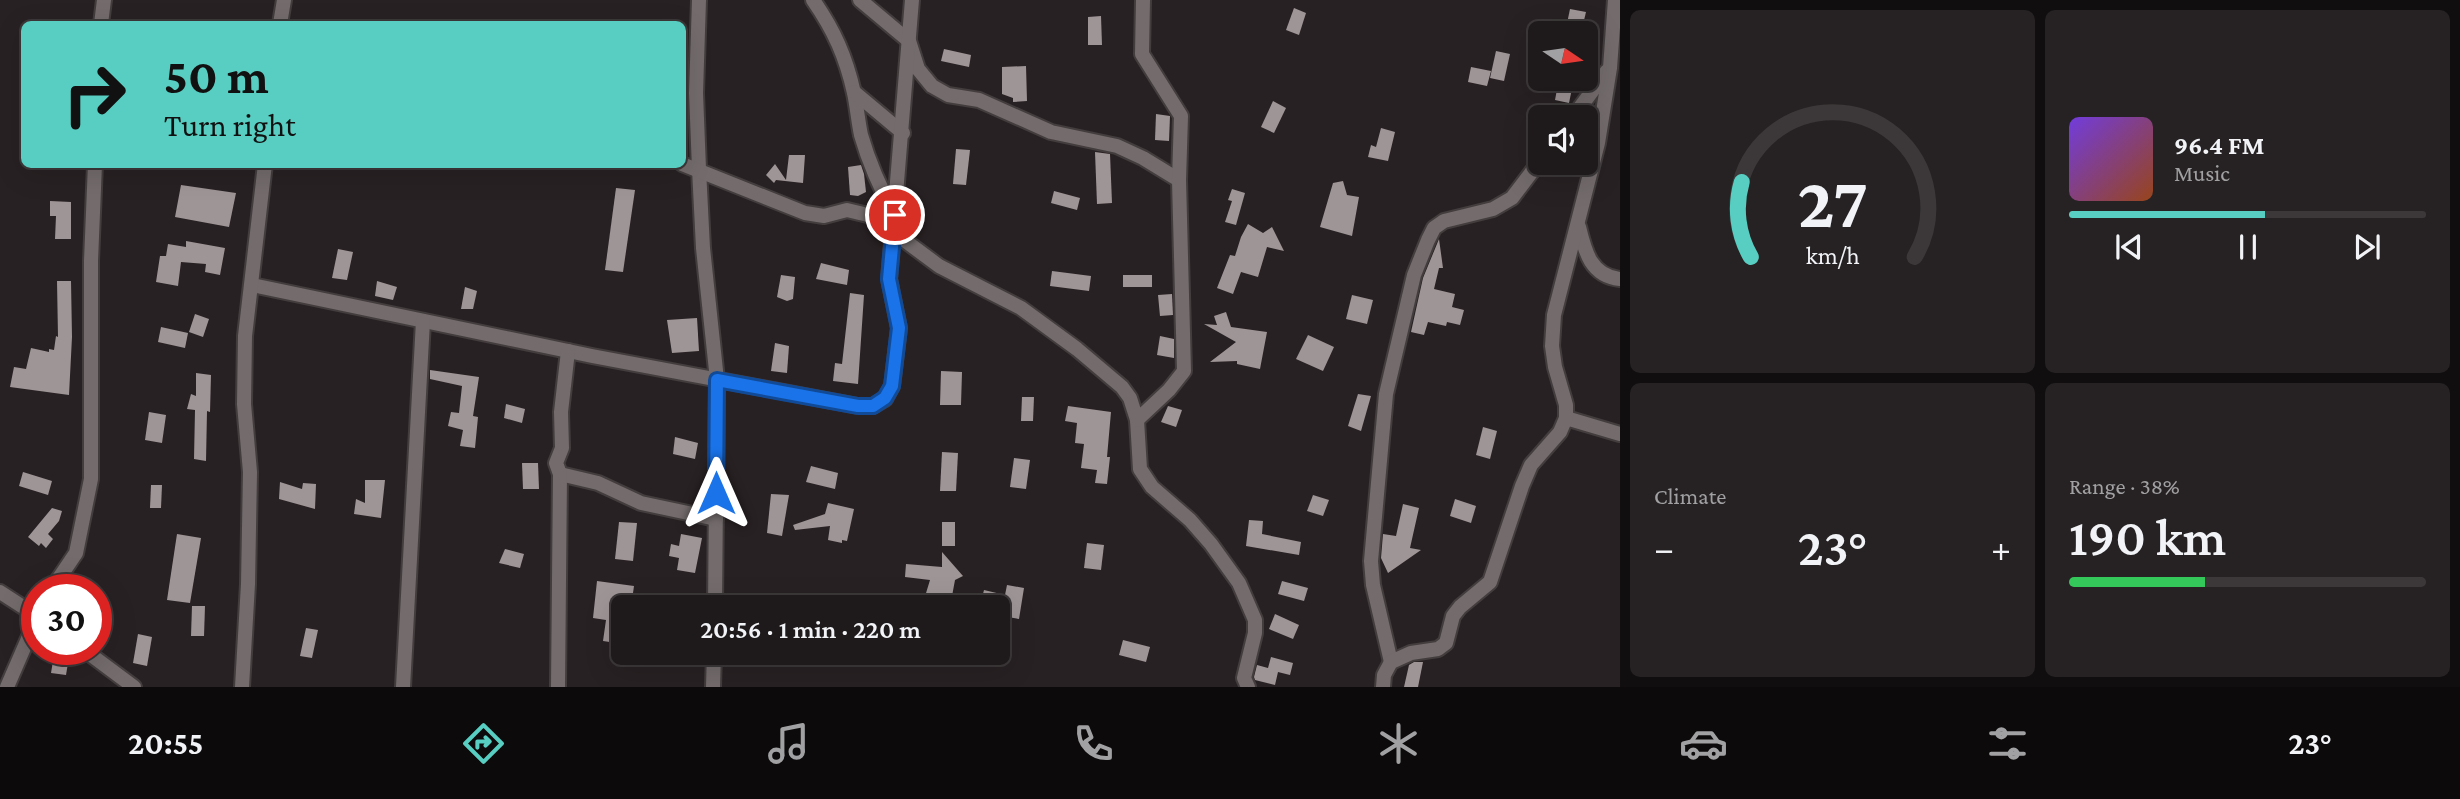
<!DOCTYPE html>
<html lang="en">
<head>
<meta charset="utf-8">
<style>
	body { margin:0; font-family:"Crimson Pro",serif; background:#262223; color:#f1f3f6; height:100vh; display:flex; flex-direction:column; font-size:26px; white-space:nowrap }
	* { box-sizing:border-box; margin:0 }
	p { font-size:23px; color:#a1a0a2 }
	.icon { flex:none; width:38px; height:38px; fill:none; stroke:currentColor; stroke-width:2; stroke-linecap:round; stroke-linejoin:round }
	.map { position:relative; flex:1; overflow:hidden }
	.sheet { display:flex; flex-direction:column; gap:10px; padding:10px; background:#100e0e; width:840px }
	.sheet>* { flex:none }
	.top-card { position:absolute; left:21px; top:21px; width:665px; height:147px; border-radius:10px; box-shadow:0 7px 28px #0002,0 0 0 2px #3c3839; background:#57cec1; color:#111; overflow:hidden }
	.needle { width:46px; rotate:103deg }
	.controls { position:absolute; left:1528px; top:21px; display:grid; gap:14px }
	.controls a { display:grid; place-items:center; width:70px; height:70px; border-radius:10px; background:#1e191a; box-shadow:0 7px 28px #0002,0 0 0 2px #3c3839; font-size:35px }
	.speed { position:absolute; left:21px; top:574px; display:flex; gap:14px; font-size:35px; font-weight:700; text-align:center }
	.speed>* { display:grid; place-content:center; width:91px; height:91px; border-radius:50%; background:#1e191a; box-shadow:0 7px 28px #0002,0 0 0 2px #3c3839; line-height:1 }
	.speed .limit { border:10px solid #d22; background:#fff; color:#111 }
	.pin { position:absolute; display:grid; place-items:center; width:60px; height:60px; color:#fff; margin:-30px; border:4px solid #fff; border-radius:50%; box-shadow:0 2px 7px #0007 }
	.me { position:absolute; width:77px; margin:-38px; rotate:0deg; stroke-linejoin:round; filter:drop-shadow(0 0 5px #0008) }
	.turn { display:flex; align-items:center; gap:24px; height:147px; padding:0 28px; font-size:32px }
	.turn .icon { width:91px; height:91px; stroke-width:2.5 }
	.turn b { display:block; font-size:49px; line-height:60px }
	.big { font-size:52px; font-weight:600; line-height:1.1 }
	.sheet .widget { flex:1; display:flex; flex-direction:column; justify-content:center; gap:10px; min-width:0; padding:0 24px; border-radius:10px; background:#262223 }
	.sheet .dial { align-items:center; gap:0 }
	.dial svg { height:182px; overflow:visible; fill:none; stroke:#3c3839; stroke-width:7; stroke-linecap:round; text-anchor:middle }
	.dial text { fill:#f1f3f6; stroke:none }
	.song { display:flex; align-items:center; gap:21px }
	.cover { width:84px; height:84px; border-radius:10px; background:linear-gradient(135deg,hsl(260 70% 55%),hsl(20 70% 35%)) }
	.played { height:7px; border-radius:4px; background:linear-gradient(90deg,#57cec1 55%,#3c3839 55%) }
	.keys { display:flex; justify-content:space-around; direction:ltr }
	.heat { display:flex; justify-content:space-between; align-items:center; font-size:38px; direction:ltr }
	.charge { height:10px; border-radius:5px; background:linear-gradient(90deg,#34c759 38%,#3c3839 0) }
	.sheet .tiles { flex:1; display:grid; gap:10px; grid-template-columns:repeat(2,1fr) }
	.trip { position:absolute; left:611px; top:595px; width:399px; height:70px; border-radius:10px; background:#1e191a; box-shadow:0 7px 28px #0002,0 0 0 2px #3c3839; font-weight:600; line-height:70px; text-align:center }
	.menu { display:flex; height:112px; justify-content:space-around; align-items:center; background:#0c0a0a; color:#a1a0a2 }
	.menu .icon { width:49px; height:49px }
	.menu .active { color:#57cec1 }
	.menu b { font-size:32px; color:#f1f3f6 }
	main { display:flex; flex:1; min-height:0 }
	.map>svg:first-child { display:block }
	.building { fill:#9e9596 }
	.lines { fill:none; stroke-linecap:round; stroke-linejoin:round }
	.street-casing { stroke:#433d3e; stroke-width:18 }
	.street { stroke:#736b6c; stroke-width:14 }
	.route-casing { stroke:#114b97; stroke-width:18 }
	.route { stroke:#1a73e8; stroke-width:12 }
</style>
</head>
<body>
<main>
<div class="map">
<svg width="1620" height="687" viewBox="0 0 1620 687">
	<rect width="100%" height="100%" fill="#282123"/>
	<g class="building">
		<path d="M1294 8 1306 13 1299 35 1286 30Z"/>
		<path d="M1570 9 1586 12 1581 33H1565Z"/>
		<path d="M1101 16 1102 45H1088V17Z"/>
		<path d="M944 49 971 55 969 67 941 61Z"/>
		<path d="M1496 51 1510 54 1504 81 1490 78Z"/>
		<path d="M1026 66 1027 101 1013 102V98L1002 94V67Z"/>
		<path d="M1471 67 1491 71 1487 86 1468 82Z"/>
		<path d="M1559 79H1574L1569 103 1555 100Z"/>
		<path d="M1273 101 1286 108 1274 133 1261 127Z"/>
		<path d="M1156 114 1170 116 1169 141 1155 140Z"/>
		<path d="M1381 128 1395 132 1388 161 1368 157 1371 145 1376 147Z"/>
		<path d="M956 149 970 150 966 185 953 184Z"/>
		<path d="M1095 152 1110 154 1112 203 1097 204Z"/>
		<path d="M789 155H805L803 183 776 180 774 183 766 175 775 164 786 180Z"/>
		<path d="M861 165 864 174 866 192 858 196 850 195 848 167Z"/>
		<path d="M1343 181 1347 195 1359 197 1352 236 1320 227 1333 183Z"/>
		<path d="M181 185 236 193 229 227 175 217Z"/>
		<path d="M616 188 635 190 623 272 605 270Z"/>
		<path d="M1232 189 1245 193 1236 225 1225 222 1232 201 1228 200Z"/>
		<path d="M1054 191 1080 198 1077 210 1051 203Z"/>
		<path d="M50 201 71 202V239H55L56 216H50Z"/>
		<path d="M1248 224 1263 233 1272 227 1284 251 1267 247 1258 277 1241 272 1233 294 1217 288 1230 255 1235 256 1241 237Z"/>
		<path d="M1439 239 1443 268H1439L1434 289 1455 294 1452 307 1464 310 1460 325 1447 322 1446 326 1428 322 1424 335 1411 332 1423 278Z"/>
		<path d="M186 241 225 248 220 275 205 272 206 264 181 262 178 286 156 282 160 256H166L168 244 186 247Z"/>
		<path d="M338 249 353 252 347 280 332 278Z"/>
		<path d="M821 263 849 270 847 285 816 279Z"/>
		<path d="M1052 271 1091 276 1089 291 1050 286Z"/>
		<path d="M781 275 795 277 793 299 787 301 777 297Z"/>
		<rect x="1123" y="275" width="29" height="12"/>
		<path d="M57 281H71L72 337 69 395 10 387 14 367 26 369 31 348 49 352V349L54 350 56 336 58 337Z"/>
		<path d="M377 281 397 287 393 300 375 296Z"/>
		<path d="M465 287 477 291 473 309H461Z"/>
		<path d="M850 293 864 295 858 384 833 381 835 363 842 364Z"/>
		<path d="M1172 294 1173 315 1160 316 1158 295Z"/>
		<path d="M1352 295 1373 300 1367 324 1346 319Z"/>
		<path d="M1226 312 1231 327 1267 332 1260 369 1237 364V361L1210 362 1236 342 1204 324 1217 325 1214 316Z"/>
		<path d="M195 314 209 319 203 337 189 332Z"/>
		<path d="M697 318 699 351 672 353 667 320Z"/>
		<path d="M161 327 188 333 185 348 158 342Z"/>
		<path d="M1308 335 1334 347 1323 371 1296 359Z"/>
		<path d="M1160 336 1174 339V358L1157 355Z"/>
		<path d="M775 343 789 346 787 373 771 371Z"/>
		<path d="M430 370 479 377 473 416 478 417 475 448 460 446 463 430 448 426 451 412 459 413 462 386 430 379Z"/>
		<path d="M941 371 962 372 961 405H940Z"/>
		<path d="M196 373 211 375 210 412 207 411 206 461 194 459 195 410 187 409 191 394 196 396Z"/>
		<path d="M1358 394 1371 396 1361 431 1348 426Z"/>
		<path d="M1022 397H1034L1033 421H1021Z"/>
		<path d="M506 404 525 409 522 423 504 418Z"/>
		<path d="M1068 406 1111 412 1107 457H1110L1107 484 1095 483 1097 470 1081 468 1084 444 1075 443 1077 423 1065 421Z"/>
		<path d="M1168 406 1182 410 1176 427 1161 422Z"/>
		<path d="M149 412 166 415 162 443 145 440Z"/>
		<path d="M1483 427 1497 431 1490 459 1476 455Z"/>
		<path d="M675 437 698 443 695 459 673 454Z"/>
		<path d="M942 452 958 453 956 491H940Z"/>
		<path d="M1014 458 1030 460 1026 489 1010 487Z"/>
		<path d="M522 463H538L539 489H523Z"/>
		<path d="M811 466 838 473 835 489 806 482Z"/>
		<path d="M23 472 52 481 48 495 19 486Z"/>
		<path d="M365 480H385L381 518 354 514 356 499 365 503Z"/>
		<path d="M280 482 302 489 303 483 316 484 315 509 279 499Z"/>
		<path d="M151 485H162L161 508H150Z"/>
		<path d="M771 494 789 495 782 536 767 533Z"/>
		<path d="M1313 495 1329 500 1323 516 1307 511Z"/>
		<path d="M1455 499 1476 506 1471 523 1450 516Z"/>
		<path d="M828 503 854 509 847 541 842 540V543L828 540 830 526 795 530 793 525 825 514Z"/>
		<path d="M1403 504 1419 508 1410 548 1421 550 1388 573 1381 558 1383 534 1396 536Z"/>
		<path d="M52 508 62 511 59 521 48 534 53 539 46 548 41 543 39 546 28 537Z"/>
		<path d="M1249 520 1263 521 1262 534 1301 542 1299 555 1246 546Z"/>
		<path d="M619 522 637 523 633 561 615 559Z"/>
		<rect x="942" y="522" width="13" height="24"/>
		<path d="M177 534 201 538 190 603 167 600Z"/>
		<path d="M681 534 702 538 695 573 677 570 679 558 669 556 671 544 679 546Z"/>
		<path d="M1087 543 1104 545 1101 570 1084 568Z"/>
		<path d="M505 549 524 554 520 568 499 563Z"/>
		<path d="M942 552 963 576 955 580 950 607H939L923 603 930 580 905 577 906 564 942 567Z"/>
		<path d="M597 581 634 586 631 607H623V644L603 641 606 620 593 618Z"/>
		<path d="M1282 581 1308 588 1304 601 1278 594Z"/>
		<path d="M1007 585 1024 588 1019 619 1002 616V614L998 612V607H990V604L981 602 984 590 1005 595Z"/>
		<path d="M192 606H205L204 636H191Z"/>
		<path d="M1275 614 1299 625 1293 639 1269 629Z"/>
		<path d="M306 628 318 630 312 658 300 656Z"/>
		<path d="M138 634 152 637 147 666 133 663Z"/>
		<path d="M1123 640 1150 647 1146 662 1119 655Z"/>
		<path d="M55 649 70 651 66 675 51 673Z"/>
		<path d="M1271 657 1293 663 1290 675 1278 672 1275 685 1255 680 1254 677 1257 665 1268 668Z"/>
		<path d="M1414 662H1423L1418 687H1404L1409 665Z"/>
	</g>
	<g class="lines">
		<defs>
			<g id="street">
				<path d="M699 0 696 93 699 169 703 248 717 380 715 607"/>
				<path d="M813 0C834 30 846 57 854 93 857 107 858 121 861 135 869 163 881 190 895 215"/>
				<path d="M860 0 909 41 918 69 932 86 948 95 979 100 1051 132 1117 146 1143 158 1179 180"/>
				<path d="M101 24 104 0"/>
				<path d="M280 24 284 0"/>
				<path d="M854 92 903 133"/>
				<path d="M1573 117 1607 71"/>
				<path d="M682 164 805 213 824 216 847 210 872 216 939 266 1021 308 1077 349 1122 387 1130 398 1137 420 1140 469 1152 487 1190 520 1211 544 1239 583 1255 620V633L1244 678 1248 687"/>
				<path d="M1579 227C1585 252 1591 276 1620 279"/>
				<path d="M252 285 592 356 858 406H873L885 399 892 386 899 328 889 279 912 0"/>
				<path d="M1566 418 1620 434"/>
				<path d="M1137 420 1169 390 1184 371 1179 180 1181 116 1142 54 1143 0"/>
				<path d="M560 474 598 483 641 503 716 519"/>
				<path d="M51 590 76 553 91 479V261L95 164"/>
				<path d="M0 592 37 616"/>
				<path d="M83 649 134 687"/>
				<path d="M1391 662 1373 585 1371 561 1386 394 1414 275 1428 240 1434 228 1444 221 1493 209 1512 198 1540 161"/>
				<path d="M7 687 37 618"/>
				<path d="M242 687 248 584 250 472 244 404 245 336 265 164"/>
				<path d="M403 687 423 321"/>
				<path d="M558 687 560 474 556 463 562 448 561 412 568 351"/>
				<path d="M713 687 714 653"/>
				<path d="M1383 687 1384 675 1391 662 1411 653 1438 649 1446 643 1453 616 1460 607 1490 582 1522 486 1531 465 1560 432 1566 418V405L1555 367 1552 346 1554 315 1598 143 1610 68 1615 0"/>
			</g>
		</defs>
		<use href="#street" class="street-casing"/>
		<use href="#street" class="street"/>
	</g>
	<g class="lines">
		<defs>
			<path id="route" d="M716 493 717 380 858 406H873L885 398 892 386 899 328 889 279 895 215"/>
		</defs>
		<use href="#route" class="route-casing"/>
		<use href="#route" class="route"/>
	</g>
</svg>
<div class="controls">
<a><svg class="needle" viewBox="-14 -14 28 28"><path d="M0-13l5 13h-10z" fill="#e53935"/><path d="M0 13l5-13h-10z" fill="#a1a0a2"/></svg></a>
<a><svg class="icon" aria-label="sound" viewBox="0 0 24 24"><path d="M4 9h4l5-4v14l-5-4H4zM17 9q2 3 0 6"/></svg></a>
</div>
<div class="speed"><div class="limit">30</div></div>
<div class="pin" style="left:895px;top:215px;background:#d93025"><svg class="icon" aria-label="arrive" viewBox="0 0 24 24"><path d="M6 21V4h12l-3 4 3 4H6"/></svg></div>
<svg class="me" style="left:716px;top:493px" viewBox="-20 -20 40 40"><path d="M0-17L14 15 0 8-14 15z" fill="#1a73e8" stroke="#fff" stroke-width="4"/></svg>
<div class="trip">20:56 · 1 min · 220 m</div>
<div class="top-card">
<div class="turn"><svg class="icon" aria-label="right" viewBox="0 0 24 24"><path d="M7 20v-9h11M14 6l5 5-5 5"/></svg><div><b>50 m</b>Turn right</div></div>
</div>
</div>
<section class="sheet">
<div class="tiles">
<div class="widget dial"><svg viewBox="0 0 100 80">
<path d="M14 69A42 42 0 1 1 86 69"/>
<path d="M14 69A42 42 0 0 1 10 36" stroke="#57cec1"/>
<text x="50" y="56" font-size="32" font-weight="700">27</text>
<text x="50" y="72" font-size="11">km/h</text>
</svg></div>
<div class="widget">
<div class="song"><i class="cover"></i><div><b>96.4 FM</b><p>Music</p></div></div>
<div class="played"></div>
<div class="keys"><svg class="icon" aria-label="previous" viewBox="0 0 24 24"><path d="M18 5L8 12l10 7zM5 5v14"/></svg><svg class="icon" aria-label="pause" viewBox="0 0 24 24"><path d="M8 5v14M16 5v14"/></svg><svg class="icon" aria-label="next" viewBox="0 0 24 24"><path d="M6 5l10 7-10 7zM19 5v14"/></svg></div>
</div>
<div class="widget"><p>Climate</p>
<div class="heat"><a>−</a><b class="big">23°</b><a>+</a></div>
</div>
<div class="widget"><p>Range · 38%</p><b class="big">190 km</b><div class="charge"></div></div>
</div>
</section>
</main>
<nav class="menu">
<b>20:55</b>
<svg class="icon active" aria-label="directions" viewBox="0 0 24 24"><path d="M12 3l9 9-9 9-9-9zM9 14v-3h6M13 9l2 2-2 2"/></svg>
<svg class="icon" aria-label="music" viewBox="0 0 24 24"><path d="M9 18V5l10-2v13"/><circle cx="6" cy="18" r="3"/><circle cx="16" cy="16" r="3"/></svg>
<svg class="icon" aria-label="phone" viewBox="0 0 24 24"><path d="M5 4h4l2 5-3 2q2 4 5 5l2-3 5 2v4C11 20 4 13 5 4z"/></svg>
<svg class="icon" aria-label="climate" viewBox="0 0 24 24"><path d="M12 3v18M4 7l16 10M4 17L20 7"/></svg>
<svg class="icon" aria-label="car" viewBox="0 0 24 24"><path d="M5 17H2v-5l4-1 3-4h7l3 4 3 1v5h-3M9 17h6M6 11h13"/><circle cx="7" cy="17" r="2"/><circle cx="17" cy="17" r="2"/></svg>
<svg class="icon" aria-label="filters" viewBox="0 0 24 24"><path d="M4 7h16M4 17h16"/><circle cx="9" cy="7" r="2"/><circle cx="15" cy="17" r="2"/></svg>
<b>23°</b>
</nav>
</body>
</html>
